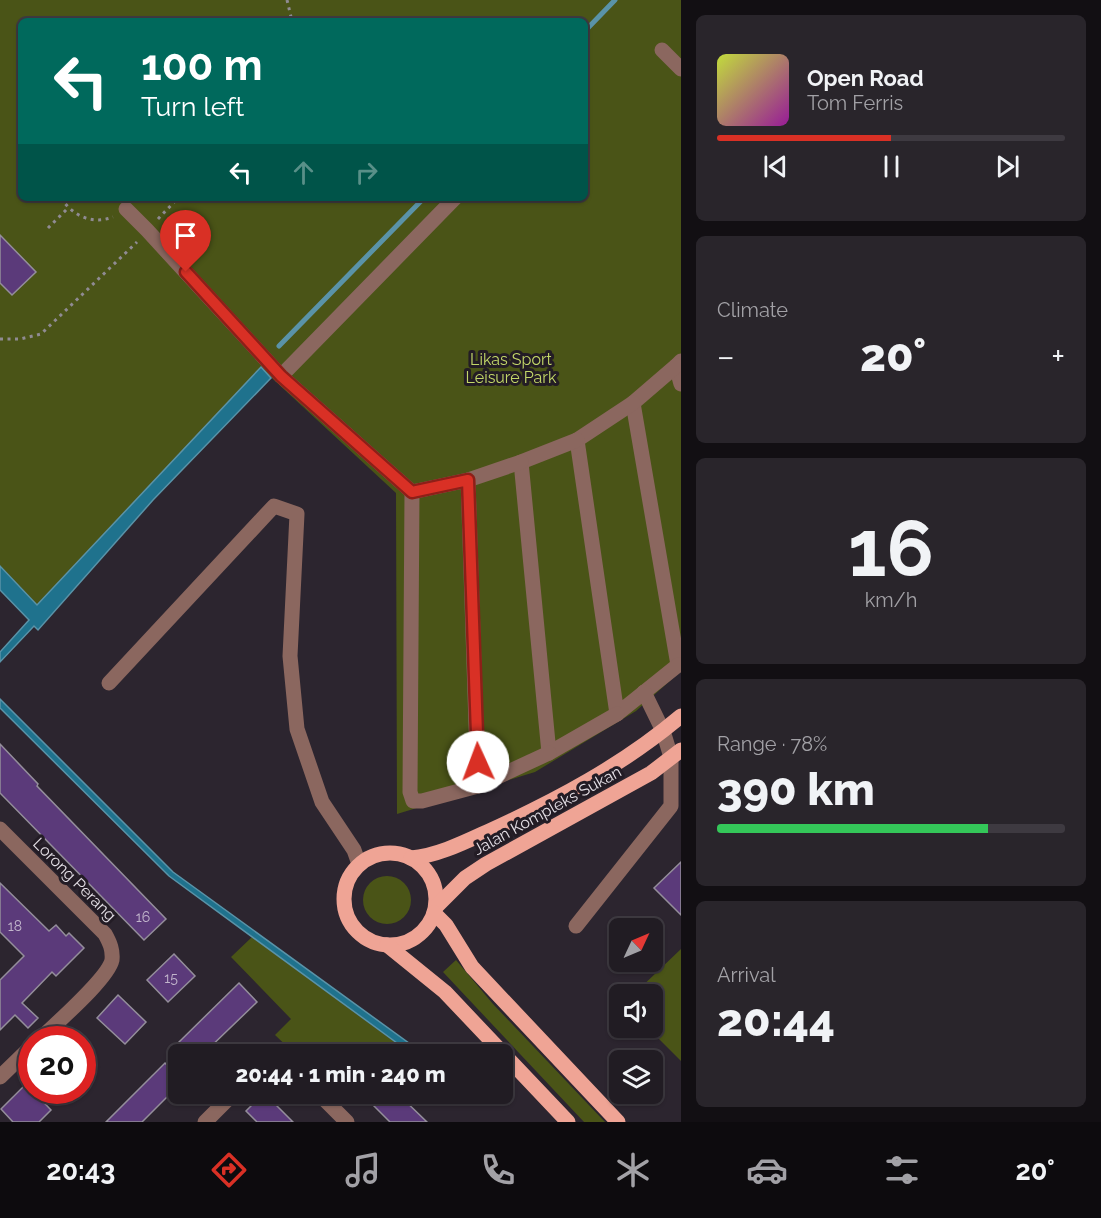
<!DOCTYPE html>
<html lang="en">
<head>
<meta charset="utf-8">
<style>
	body { margin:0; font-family:Raleway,sans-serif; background:#29252b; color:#f1f3f6; height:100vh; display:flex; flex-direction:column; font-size:22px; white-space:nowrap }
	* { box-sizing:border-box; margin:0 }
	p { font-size:20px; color:#a2a1a6 }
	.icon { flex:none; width:33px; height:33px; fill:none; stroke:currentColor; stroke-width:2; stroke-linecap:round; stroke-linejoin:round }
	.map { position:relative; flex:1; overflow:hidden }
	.drawer { display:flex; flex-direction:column; gap:15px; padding:15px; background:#120f13; width:420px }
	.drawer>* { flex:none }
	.hud { position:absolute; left:18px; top:18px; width:570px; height:183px; border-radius:9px; box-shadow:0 2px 4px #0004,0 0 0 2px #3e3a41; background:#00695c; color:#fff; overflow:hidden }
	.needle { width:39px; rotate:46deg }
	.fabs { position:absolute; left:609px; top:918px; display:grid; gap:12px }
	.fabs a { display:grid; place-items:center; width:54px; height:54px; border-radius:9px; background:#211c23; box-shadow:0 2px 4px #0004,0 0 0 2px #3e3a41; font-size:30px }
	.speed { position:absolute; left:18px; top:1026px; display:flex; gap:12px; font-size:30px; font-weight:700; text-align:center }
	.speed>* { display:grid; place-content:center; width:78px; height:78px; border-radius:50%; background:#211c23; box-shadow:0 2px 4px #0004,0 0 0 2px #3e3a41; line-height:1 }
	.speed .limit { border:9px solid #d22; background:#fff; color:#111 }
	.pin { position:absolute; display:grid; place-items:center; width:51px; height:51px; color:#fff; margin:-62px -26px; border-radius:50% 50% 50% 0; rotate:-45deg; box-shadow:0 0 6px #0007 }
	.pin .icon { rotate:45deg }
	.me { position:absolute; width:66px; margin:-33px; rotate:358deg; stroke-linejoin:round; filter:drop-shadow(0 0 4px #0008) }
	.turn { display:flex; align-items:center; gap:21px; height:126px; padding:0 24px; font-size:27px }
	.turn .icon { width:78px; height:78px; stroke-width:2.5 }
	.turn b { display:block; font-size:42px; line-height:51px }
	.lanes { display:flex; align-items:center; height:57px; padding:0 24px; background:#0003; justify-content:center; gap:30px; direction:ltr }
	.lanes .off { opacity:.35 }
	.big { font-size:45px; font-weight:800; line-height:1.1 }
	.drawer .widget { flex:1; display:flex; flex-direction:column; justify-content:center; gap:9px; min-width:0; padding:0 21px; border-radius:9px; background:#29252b }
	.drawer .dial { align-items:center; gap:0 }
	.dial b { font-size:78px; line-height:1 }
	.song { display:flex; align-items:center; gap:18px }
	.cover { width:72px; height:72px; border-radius:9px; background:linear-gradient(135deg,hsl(70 70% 55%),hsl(300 70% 35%)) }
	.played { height:6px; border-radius:3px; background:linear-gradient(90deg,#d93025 50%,#3e3a41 50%) }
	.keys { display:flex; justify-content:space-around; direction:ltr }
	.heat { display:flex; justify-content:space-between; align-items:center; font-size:33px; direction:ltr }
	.charge { height:9px; border-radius:4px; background:linear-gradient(90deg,#34c759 78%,#3e3a41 0) }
	.trip { position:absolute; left:168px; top:1044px; width:345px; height:60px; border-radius:9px; background:#211c23; box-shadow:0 2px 4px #0004,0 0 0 2px #3e3a41; font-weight:800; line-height:60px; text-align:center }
	.menu { display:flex; height:96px; justify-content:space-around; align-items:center; background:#0d0b0e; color:#a2a1a6 }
	.menu .icon { width:42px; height:42px }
	.menu .on { color:#d93025 }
	.menu b { font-size:27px; color:#f1f3f6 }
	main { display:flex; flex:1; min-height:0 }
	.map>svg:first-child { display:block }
	.green { fill:#4a5417; fill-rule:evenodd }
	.water { fill:#1f728d; stroke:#5a93a8; stroke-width:1.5 }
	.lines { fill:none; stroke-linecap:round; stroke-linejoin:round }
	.stream { stroke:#5a93a8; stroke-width:5 }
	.building { fill:#5b3a7a; stroke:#948e9b; stroke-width:1.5 }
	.path { stroke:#908b93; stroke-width:3; stroke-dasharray:3 4.5; stroke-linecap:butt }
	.minor { stroke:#8b675f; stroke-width:15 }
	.major { stroke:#efa495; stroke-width:15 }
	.route-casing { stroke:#8d1f18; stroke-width:15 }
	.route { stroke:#d93025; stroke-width:10 }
	.labels { text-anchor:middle; stroke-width:6; stroke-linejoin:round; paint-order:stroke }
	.number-label { font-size:14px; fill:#c2b6cc }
	.park-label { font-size:16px; fill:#c4d869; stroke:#231c25 }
	.street-label { font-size:16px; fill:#e5e0e7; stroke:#231c25 }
</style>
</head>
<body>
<main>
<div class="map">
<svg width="681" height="1122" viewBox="0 0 681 1122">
	<rect width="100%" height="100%" fill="#2c252f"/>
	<g class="green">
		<path d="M0 0H681V671L636 711 535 772 397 814 396 493 261 368 37 605 0 566ZM21 21H585V198H21Z"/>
		<circle cx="387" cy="900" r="24"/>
		<path d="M252 937 396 1043 384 1054H295L275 1035 291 1019 231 957Z"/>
		<path d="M681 949V1061L648 1028H652V994H634Z"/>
		<path d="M456 960 493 1004 605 1122H584L443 972Z"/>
	</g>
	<g class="water">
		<path d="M261 367 271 378 153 500 38 630 34 626 0 662V652L29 620 0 590V566L37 605Z"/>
		<path d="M0 699 173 872 424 1054H412L169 876 0 708Z"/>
	</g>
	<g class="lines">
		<g class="stream">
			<path d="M585 31 615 0"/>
			<path d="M279 346 424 198"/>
		</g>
	</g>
	<g class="building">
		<path d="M0 235 36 272 12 295 0 283Z"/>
		<path d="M0 744 38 784 37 786 166 919 144 940 0 793Z"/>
		<path d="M681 862V915L654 888Z"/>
		<path d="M0 883 49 931 56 925 66 936 69 933 84 948 56 976 52 972 22 1003 38 1018 28 1028 15 1015 0 1030V980L24 956 0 932Z"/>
		<path d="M174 954 195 976 168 1002 147 980Z"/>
		<path d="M239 983 257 1002 203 1054H187L177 1044Z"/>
		<path d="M118 995 146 1022 125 1044 97 1018Z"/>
		<path d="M165 1063 178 1077V1086L142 1122H106Z"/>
		<path d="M26 1084 51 1110 39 1122H13L1 1109Z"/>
		<path d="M263 1094H265L293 1122H257L246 1111Z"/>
		<path d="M362 1094H398L427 1122H390Z"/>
	</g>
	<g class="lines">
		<g class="path">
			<path d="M287 0 292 21"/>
			<path d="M61 198C73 216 92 225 113 217"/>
			<path d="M158 219 178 198"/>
			<path d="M48 228 68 208"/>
			<path d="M0 339H20L41 334 137 242"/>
		</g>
		<g class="minor">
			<path d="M662 50 681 69"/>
			<path d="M126 209 147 230 281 376 412 492"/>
			<path d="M681 361 676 366 681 384"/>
			<path d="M676 366 633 403 678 665 681 661"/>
			<path d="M281 376 455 198"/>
			<path d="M633 403 577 440 617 714 678 665"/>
			<path d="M577 440 521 462 549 753 617 714"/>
			<path d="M521 462 468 480 478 786 549 753"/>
			<path d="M468 480 412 492 410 792 413 801H422L478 786"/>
			<path d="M109 683 274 506 297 514 290 656 297 729 322 802 354 850 359 864"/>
			<path d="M0 829 105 934C110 943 113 950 112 960 108 979 55 1024 39 1040"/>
			<path d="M576 926 671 806V757L663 731 644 692"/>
			<path d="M271 1054 276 1050 280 1054"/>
			<path d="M0 1077 32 1046"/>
			<path d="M319 1094 347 1122"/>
			<path d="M205 1122 233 1094"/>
		</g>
		<g class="major">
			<circle cx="390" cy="899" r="46"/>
			<path d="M411 858C437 856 465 842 489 831 557 800 623 765 681 716"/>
			<path d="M436 907 465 878 486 864 651 773 681 750"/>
			<path d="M434 913 446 925 472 967 618 1122"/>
			<path d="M387 945 445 992 568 1122"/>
		</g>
	</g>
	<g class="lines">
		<defs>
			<path id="route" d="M186 272 281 376 412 492 468 480 478 762"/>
		</defs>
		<use href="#route" class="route-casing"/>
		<use href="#route" class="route"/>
	</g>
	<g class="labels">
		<g class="number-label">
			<text x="143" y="922">16</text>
			<text x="15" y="931">18</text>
			<text x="171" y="983">15</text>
		</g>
		<g class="park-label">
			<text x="511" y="365">Likas Sport<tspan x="511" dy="18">Leisure Park</tspan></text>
		</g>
		<g class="street-label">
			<text transform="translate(547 810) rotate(-29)" y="6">Jalan Kompleks Sukan</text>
			<text transform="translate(75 879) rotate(45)" y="6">Lorong Perang</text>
		</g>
	</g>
</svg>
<div class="fabs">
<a><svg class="needle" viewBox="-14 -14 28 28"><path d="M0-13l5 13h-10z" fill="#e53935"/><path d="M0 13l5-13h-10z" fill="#a2a1a6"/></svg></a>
<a><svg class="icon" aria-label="sound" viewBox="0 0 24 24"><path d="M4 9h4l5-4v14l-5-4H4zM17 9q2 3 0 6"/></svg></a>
<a><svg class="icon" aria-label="layers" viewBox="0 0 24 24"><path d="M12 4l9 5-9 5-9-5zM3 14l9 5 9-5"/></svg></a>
</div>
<div class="speed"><div class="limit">20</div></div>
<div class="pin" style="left:186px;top:272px;background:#d93025"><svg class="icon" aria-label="arrive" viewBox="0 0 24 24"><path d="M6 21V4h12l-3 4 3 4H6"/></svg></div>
<svg class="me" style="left:478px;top:762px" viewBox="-20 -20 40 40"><circle r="19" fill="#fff"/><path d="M0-13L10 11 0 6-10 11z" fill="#d93025"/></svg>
<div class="trip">20:44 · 1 min · 240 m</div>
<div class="hud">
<div class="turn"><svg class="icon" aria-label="left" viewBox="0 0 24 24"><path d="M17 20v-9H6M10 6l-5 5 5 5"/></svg><div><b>100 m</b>Turn left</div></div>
<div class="lanes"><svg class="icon" aria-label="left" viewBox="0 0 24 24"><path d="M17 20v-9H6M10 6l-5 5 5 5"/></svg><svg class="icon off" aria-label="ahead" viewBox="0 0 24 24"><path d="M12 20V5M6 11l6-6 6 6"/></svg><svg class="icon off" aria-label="right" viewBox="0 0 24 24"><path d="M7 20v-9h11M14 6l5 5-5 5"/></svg></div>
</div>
</div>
<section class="drawer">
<div class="widget">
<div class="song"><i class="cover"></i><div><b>Open Road</b><p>Tom Ferris</p></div></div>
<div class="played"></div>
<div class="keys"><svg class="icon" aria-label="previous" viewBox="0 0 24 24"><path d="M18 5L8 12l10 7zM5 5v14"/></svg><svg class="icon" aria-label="pause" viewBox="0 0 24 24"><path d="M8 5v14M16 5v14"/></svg><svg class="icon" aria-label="next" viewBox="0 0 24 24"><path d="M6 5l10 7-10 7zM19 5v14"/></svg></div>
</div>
<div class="widget"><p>Climate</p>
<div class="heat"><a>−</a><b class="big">20°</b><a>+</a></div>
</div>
<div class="widget dial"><b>16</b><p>km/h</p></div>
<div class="widget"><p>Range · 78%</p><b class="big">390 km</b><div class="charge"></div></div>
<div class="widget"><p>Arrival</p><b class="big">20:44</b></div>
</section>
</main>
<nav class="menu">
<b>20:43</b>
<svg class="icon on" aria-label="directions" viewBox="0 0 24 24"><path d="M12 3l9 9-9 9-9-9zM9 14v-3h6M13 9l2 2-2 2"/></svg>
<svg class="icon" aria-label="music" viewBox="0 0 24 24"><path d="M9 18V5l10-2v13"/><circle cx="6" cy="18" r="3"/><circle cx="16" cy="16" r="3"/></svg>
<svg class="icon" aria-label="phone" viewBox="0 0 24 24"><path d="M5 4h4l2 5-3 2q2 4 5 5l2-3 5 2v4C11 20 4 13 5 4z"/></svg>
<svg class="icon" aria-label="climate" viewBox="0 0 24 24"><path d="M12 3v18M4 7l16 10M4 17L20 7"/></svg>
<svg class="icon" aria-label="car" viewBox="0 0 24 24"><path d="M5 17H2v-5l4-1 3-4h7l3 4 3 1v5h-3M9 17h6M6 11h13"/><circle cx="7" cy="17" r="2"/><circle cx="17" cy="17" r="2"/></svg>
<svg class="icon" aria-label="filters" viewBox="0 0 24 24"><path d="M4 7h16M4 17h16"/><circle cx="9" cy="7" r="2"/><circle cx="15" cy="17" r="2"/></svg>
<b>20°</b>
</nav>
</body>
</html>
